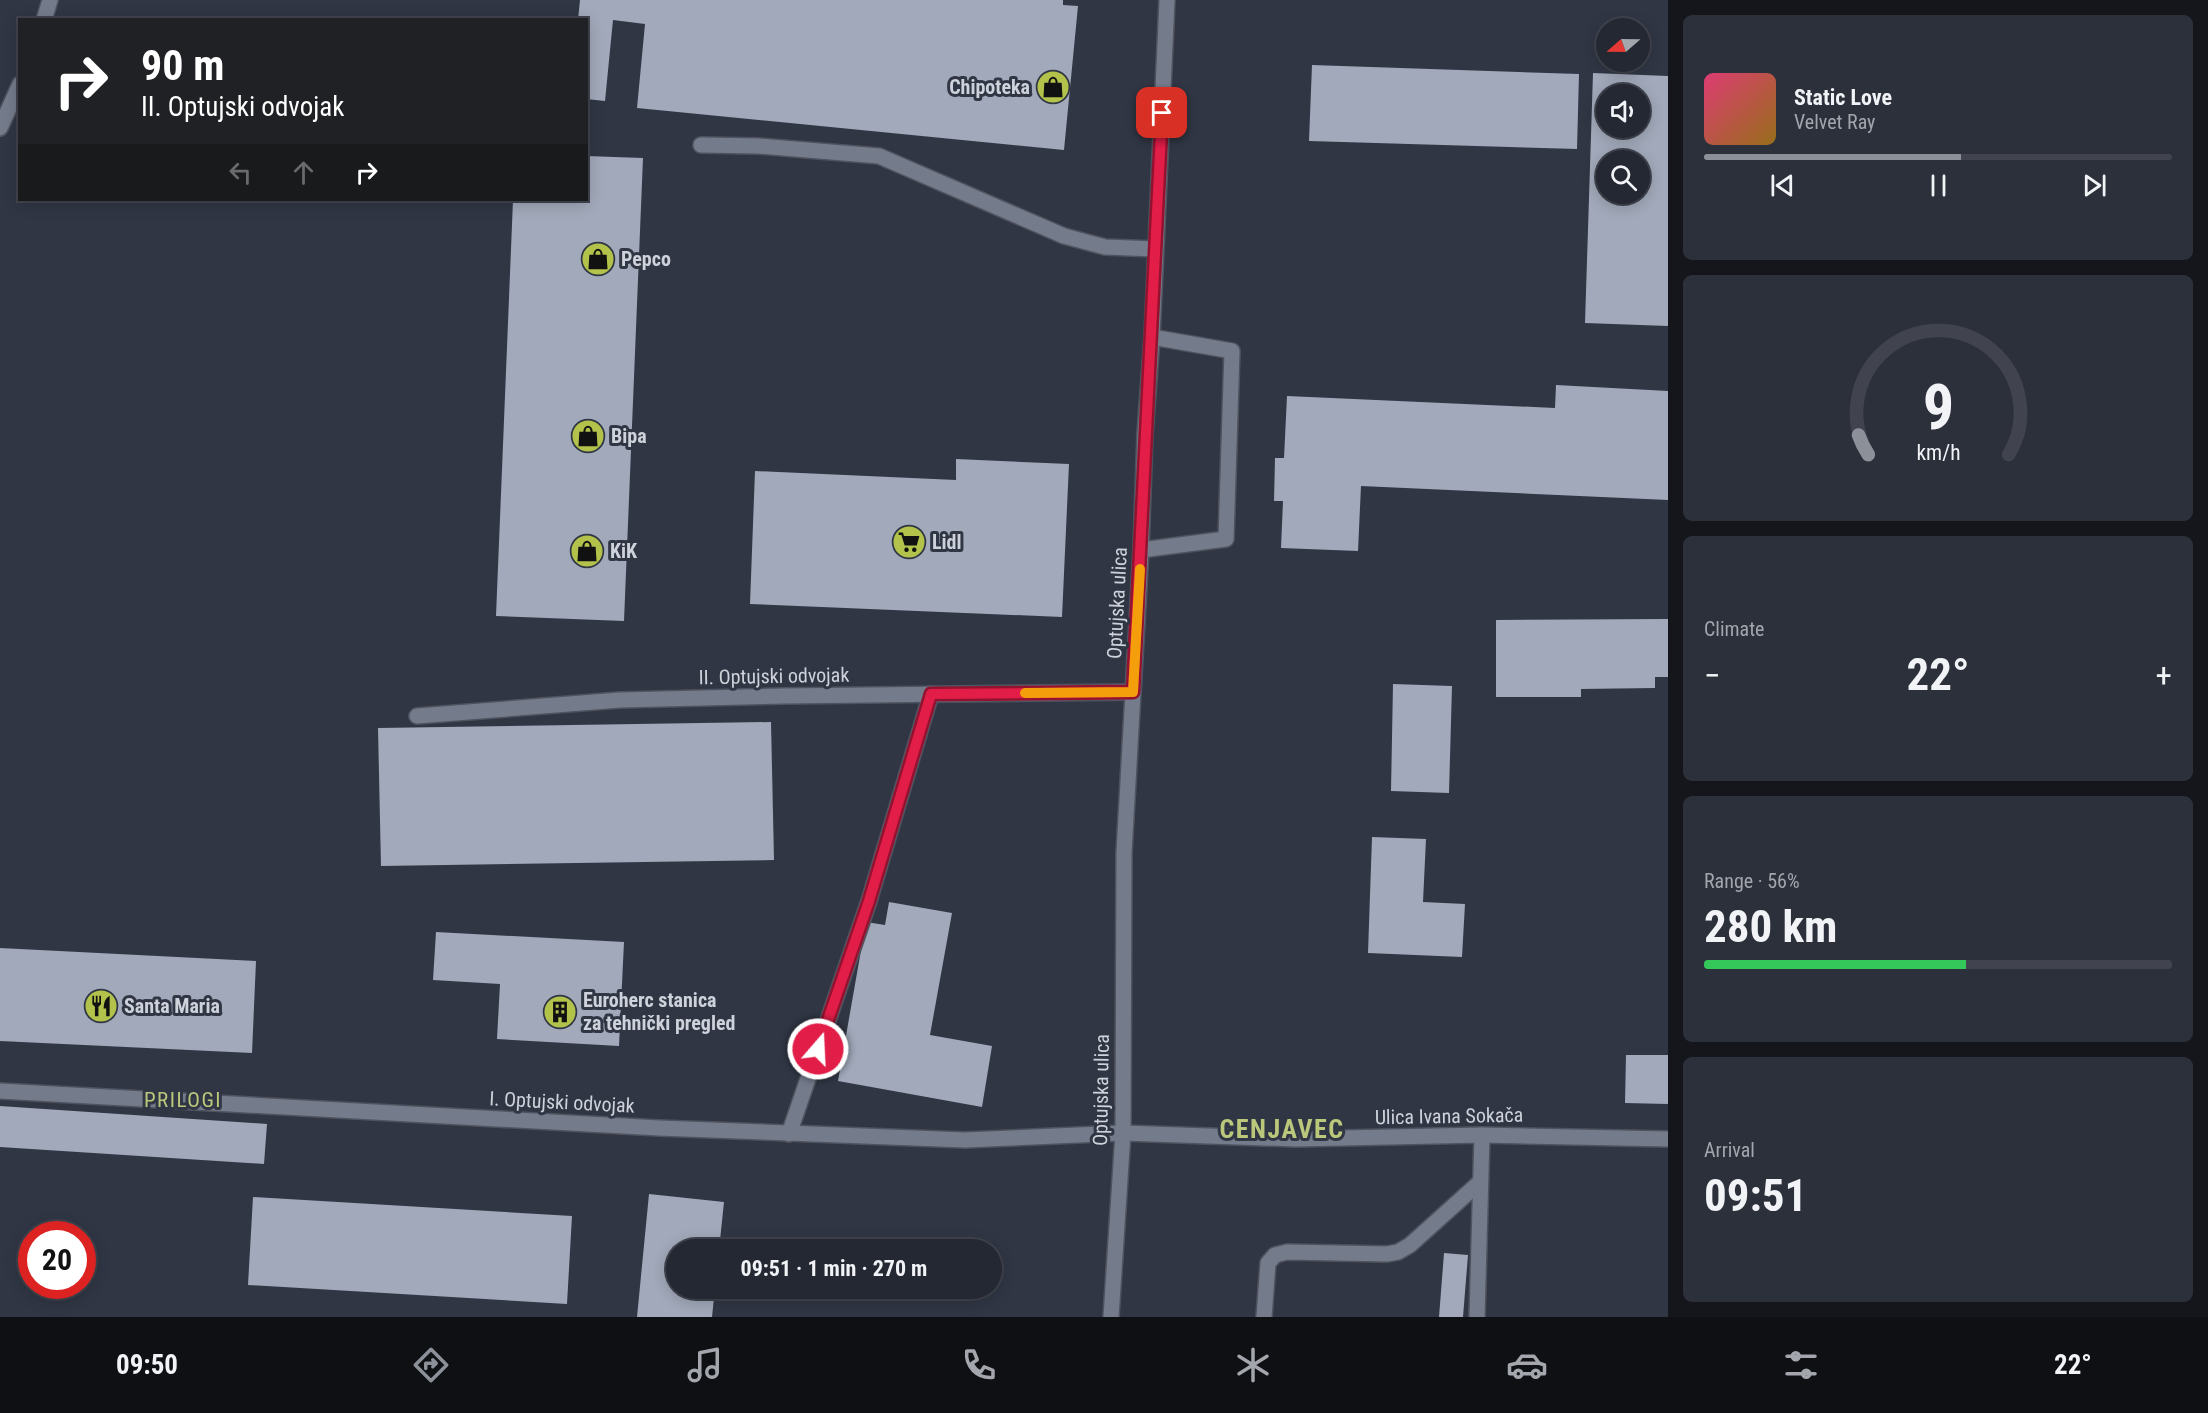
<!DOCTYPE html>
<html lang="en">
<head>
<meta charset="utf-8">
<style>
	body { margin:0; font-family:"Roboto Condensed",sans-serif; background:#2c303b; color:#f1f3f6; height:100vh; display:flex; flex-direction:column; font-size:22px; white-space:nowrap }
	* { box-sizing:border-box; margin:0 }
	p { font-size:20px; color:#a3a6ac }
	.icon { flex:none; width:33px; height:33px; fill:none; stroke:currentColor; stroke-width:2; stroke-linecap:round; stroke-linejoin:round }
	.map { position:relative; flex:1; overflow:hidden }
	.panel { display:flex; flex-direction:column; gap:15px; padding:15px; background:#14161c; width:540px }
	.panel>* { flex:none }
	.guide { position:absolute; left:18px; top:18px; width:570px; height:183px; border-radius:0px; box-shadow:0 3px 15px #0003,0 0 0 2px #41444e; background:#202124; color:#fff; overflow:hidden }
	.needle { width:39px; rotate:250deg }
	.buttons { position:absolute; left:1596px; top:18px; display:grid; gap:12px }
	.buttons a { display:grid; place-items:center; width:54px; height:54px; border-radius:50%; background:#242833; box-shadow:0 3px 15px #0003,0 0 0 2px #41444e; font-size:30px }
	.speed { position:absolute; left:18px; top:1221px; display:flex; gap:12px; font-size:30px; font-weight:700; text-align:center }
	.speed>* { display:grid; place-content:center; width:78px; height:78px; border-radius:50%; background:#242833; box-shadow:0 3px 15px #0003,0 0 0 2px #41444e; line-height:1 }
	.speed .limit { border:9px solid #d22; background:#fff; color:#111 }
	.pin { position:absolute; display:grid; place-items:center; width:51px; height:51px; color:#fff; margin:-26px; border-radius:12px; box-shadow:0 3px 9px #0006 }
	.me { position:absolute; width:66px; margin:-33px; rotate:19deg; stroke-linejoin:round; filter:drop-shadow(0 0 4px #0008) }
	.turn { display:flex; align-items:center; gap:21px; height:126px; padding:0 24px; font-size:27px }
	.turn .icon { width:78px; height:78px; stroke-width:2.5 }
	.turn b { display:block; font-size:42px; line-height:51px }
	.lanes { display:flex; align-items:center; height:57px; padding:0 24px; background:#0003; justify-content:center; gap:30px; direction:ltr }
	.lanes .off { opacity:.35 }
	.big { font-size:45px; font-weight:700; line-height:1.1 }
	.panel .tile { flex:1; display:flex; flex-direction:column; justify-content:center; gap:9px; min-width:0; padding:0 21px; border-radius:9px; background:#2c303b }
	.panel .dial { align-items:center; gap:0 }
	.dial svg { height:156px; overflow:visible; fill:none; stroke:#41444e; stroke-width:7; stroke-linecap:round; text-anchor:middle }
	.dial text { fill:#f1f3f6; stroke:none }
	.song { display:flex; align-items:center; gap:18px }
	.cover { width:72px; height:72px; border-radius:9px; background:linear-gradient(135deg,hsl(340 70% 55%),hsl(40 70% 35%)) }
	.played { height:6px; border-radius:3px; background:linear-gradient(90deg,#8c9099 55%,#41444e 55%) }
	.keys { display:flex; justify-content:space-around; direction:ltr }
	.heat { display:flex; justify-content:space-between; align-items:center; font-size:33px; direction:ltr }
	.charge { height:9px; border-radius:4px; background:linear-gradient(90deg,#34c759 56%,#41444e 0) }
	.trip { position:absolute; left:666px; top:1239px; width:336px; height:60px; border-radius:30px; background:#242833; box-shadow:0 3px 15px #0003,0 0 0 2px #41444e; font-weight:700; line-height:60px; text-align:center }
	.tab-bar { display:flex; height:96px; justify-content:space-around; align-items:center; background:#0e1014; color:#a3a6ac }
	.tab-bar .icon { width:42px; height:42px }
	.tab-bar .selected { color:#8c9099 }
	.tab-bar b { font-size:27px; color:#f1f3f6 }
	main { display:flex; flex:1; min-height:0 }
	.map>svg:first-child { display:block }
	.building { fill:#a1a9ba; fill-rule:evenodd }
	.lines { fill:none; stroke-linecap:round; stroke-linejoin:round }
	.service-casing { stroke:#4f535f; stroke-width:18 }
	.minor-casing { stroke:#4f535f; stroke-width:18 }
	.secondary-casing { stroke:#4f535f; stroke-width:18 }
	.service { stroke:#747b8b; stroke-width:15 }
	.minor { stroke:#747b8b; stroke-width:15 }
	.secondary { stroke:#747b8b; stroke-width:15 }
	.route-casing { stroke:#92132f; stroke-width:15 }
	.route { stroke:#e11d48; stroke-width:10 }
	.slow { stroke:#f59e0b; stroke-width:10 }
	.labels { text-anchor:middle; stroke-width:6; stroke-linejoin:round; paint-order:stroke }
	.poi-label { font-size:20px; font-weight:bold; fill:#ced2db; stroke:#303644; text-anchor:start }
	.street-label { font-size:20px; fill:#ced2db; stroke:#303644 }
	.neighbourhood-label { font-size:21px; letter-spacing:1.5px; fill:#bbc77b; stroke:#303644 }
	.district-label { font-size:26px; font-weight:bold; letter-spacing:1.5px; fill:#bbc77b; stroke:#303644 }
</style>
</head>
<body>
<main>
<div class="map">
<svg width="1668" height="1317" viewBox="0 0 1668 1317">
	<rect width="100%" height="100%" fill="#303644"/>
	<g class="building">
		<path d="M580 0H1063V5L1078 6 1064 150 637 108 645 24 613 20 605 101 586 99V20H578Z"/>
		<path d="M1312 65 1579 74 1577 149 1309 141Z"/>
		<path d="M1593 73 1668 76V326L1585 323ZM1606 94H1640V128H1606ZM1606 160H1640V194H1606Z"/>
		<path d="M586 156 643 158 624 621 496 616 513 200H586Z"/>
		<path d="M1556 385 1668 391V500L1361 486 1358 551 1281 548 1283 501H1274L1275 458H1284L1287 396 1555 408Z"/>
		<path d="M956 459 1069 464 1062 617 750 604 755 471 956 480Z"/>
		<path d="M1668 619V677H1655V688L1581 689V697H1496V620Z"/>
		<path d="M1393 684 1452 686 1449 793 1391 791Z"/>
		<path d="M771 722 774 860 381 866 378 728Z"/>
		<path d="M1372 837 1426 839 1423 902 1465 904 1462 957 1368 953Z"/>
		<path d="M889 902 952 913 930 1035 992 1046 982 1107 838 1081 866 922 885 925Z"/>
		<path d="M436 932 624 942 619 1046 497 1039 500 984 433 980Z"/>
		<path d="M0 948 256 961 252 1053 0 1041Z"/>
		<path d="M1626 1055H1668V1104L1625 1103Z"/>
		<path d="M0 1106 267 1124 264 1164 0 1147Z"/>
		<path d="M649 1194 724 1202 719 1250H676V1288H715L712 1317H637Z"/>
		<path d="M253 1197 572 1216 567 1304 248 1285Z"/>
		<path d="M1444 1253 1468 1255 1463 1317H1439Z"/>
	</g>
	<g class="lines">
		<defs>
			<g id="service">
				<path d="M701 145 758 146 879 156 1064 236 1105 247 1155 249"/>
				<path d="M1141 550 1226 539 1232 351 1152 337"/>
				<path d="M789 1134 869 901 931 694"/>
				<path d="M1264 1317 1268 1263 1275 1255 1287 1252 1387 1254 1398 1252 1410 1245 1480 1182"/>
				<path d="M1477 1317 1482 1135"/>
			</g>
			<g id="minor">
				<path d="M44 20 50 0"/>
				<path d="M0 128 20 84"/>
				<path d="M417 716 620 700 783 696 1133 692"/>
				<path d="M0 1091 659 1128 965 1140 1123 1133 1296 1139 1482 1135 1668 1139"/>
			</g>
			<path id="secondary" d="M1111 1317 1123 1133 1124 853 1141 550 1145 434 1152 337 1167 0"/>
		</defs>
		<use href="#service" class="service-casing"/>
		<use href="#minor" class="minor-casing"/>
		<use href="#secondary" class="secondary-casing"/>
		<use href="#service" class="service"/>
		<use href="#minor" class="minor"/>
		<use href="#secondary" class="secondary"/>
	</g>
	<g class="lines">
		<defs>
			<path id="route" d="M818 1049 869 901 931 694 1133 692 1162 113"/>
		</defs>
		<use href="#route" class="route-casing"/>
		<use href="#route" class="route"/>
		<path class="slow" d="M1025 693 1133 692 1140 569"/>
	</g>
	<defs>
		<symbol id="shop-disc" viewBox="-11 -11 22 22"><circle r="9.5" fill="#b3c24b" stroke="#303644"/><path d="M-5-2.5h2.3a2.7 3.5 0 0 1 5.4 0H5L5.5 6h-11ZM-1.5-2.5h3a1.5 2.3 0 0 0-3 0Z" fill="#111"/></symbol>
		<symbol id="supermarket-disc" viewBox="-11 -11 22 22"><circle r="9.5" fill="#b3c24b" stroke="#303644"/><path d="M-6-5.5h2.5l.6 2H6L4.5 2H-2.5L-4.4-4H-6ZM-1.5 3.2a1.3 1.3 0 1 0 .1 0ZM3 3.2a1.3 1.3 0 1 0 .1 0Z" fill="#111"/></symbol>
		<symbol id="restaurant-disc" viewBox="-11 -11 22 22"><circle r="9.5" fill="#b3c24b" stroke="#303644"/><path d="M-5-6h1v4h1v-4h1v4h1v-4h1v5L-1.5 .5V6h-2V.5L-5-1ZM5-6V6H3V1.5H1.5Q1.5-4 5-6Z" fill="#111"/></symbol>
		<symbol id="building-disc" viewBox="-11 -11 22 22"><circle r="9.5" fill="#b3c24b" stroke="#303644"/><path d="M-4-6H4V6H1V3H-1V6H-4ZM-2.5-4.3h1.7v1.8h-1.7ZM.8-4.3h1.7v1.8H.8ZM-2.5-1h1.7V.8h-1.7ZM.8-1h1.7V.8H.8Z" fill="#111"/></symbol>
	</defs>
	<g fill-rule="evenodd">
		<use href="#shop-disc" x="1034" y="68" width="38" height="38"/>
		<use href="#shop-disc" x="579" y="240" width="38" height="38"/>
		<use href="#shop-disc" x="569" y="417" width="38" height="38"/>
		<use href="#supermarket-disc" x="890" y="523" width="38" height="38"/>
		<use href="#shop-disc" x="568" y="532" width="38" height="38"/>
		<use href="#restaurant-disc" x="82" y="987" width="38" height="38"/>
		<use href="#building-disc" x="541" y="993" width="38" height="38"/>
	</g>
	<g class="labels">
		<g class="poi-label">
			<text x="1030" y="94" text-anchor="end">Chipoteka</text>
			<text x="621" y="266">Pepco</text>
			<text x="611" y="443">Bipa</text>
			<text x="932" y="549">Lidl</text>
			<text x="610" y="558">KiK</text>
			<text x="583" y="1007">Euroherc stanica<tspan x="583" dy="23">za tehnički pregled</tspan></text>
			<text x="124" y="1013">Santa Maria</text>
		</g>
		<g class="street-label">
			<text transform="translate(1117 603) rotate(-87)" y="7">Optujska ulica</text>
			<text transform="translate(774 676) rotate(-1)" y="7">II. Optujski odvojak</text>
			<text transform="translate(1101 1090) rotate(-89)" y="7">Optujska ulica</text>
			<text transform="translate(562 1102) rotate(3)" y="7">I. Optujski odvojak</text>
			<text transform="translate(1449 1116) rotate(-1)" y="7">Ulica Ivana Sokača</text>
		</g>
		<g class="neighbourhood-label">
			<text x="183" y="1107">PRILOGI</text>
		</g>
		<g class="district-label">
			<text x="1282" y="1138">CENJAVEC</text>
		</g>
	</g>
</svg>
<div class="buttons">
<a><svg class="needle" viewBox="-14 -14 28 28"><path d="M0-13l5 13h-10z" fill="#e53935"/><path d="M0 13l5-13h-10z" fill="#a3a6ac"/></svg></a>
<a><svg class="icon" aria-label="sound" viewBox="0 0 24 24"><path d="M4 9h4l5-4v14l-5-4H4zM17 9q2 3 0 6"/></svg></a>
<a><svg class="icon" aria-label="search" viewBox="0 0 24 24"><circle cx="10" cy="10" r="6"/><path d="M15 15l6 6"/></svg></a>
</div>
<div class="speed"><div class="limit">20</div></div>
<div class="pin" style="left:1162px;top:113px;background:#d93025"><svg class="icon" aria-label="arrive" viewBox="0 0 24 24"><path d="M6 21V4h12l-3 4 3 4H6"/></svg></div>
<svg class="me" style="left:818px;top:1049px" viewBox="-20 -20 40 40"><circle r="17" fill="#e11d48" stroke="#fff" stroke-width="3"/><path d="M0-11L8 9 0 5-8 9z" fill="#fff"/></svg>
<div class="trip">09:51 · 1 min · 270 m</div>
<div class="guide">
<div class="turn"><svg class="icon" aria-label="right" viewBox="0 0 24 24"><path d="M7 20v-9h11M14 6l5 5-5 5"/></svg><div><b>90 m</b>II. Optujski odvojak</div></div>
<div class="lanes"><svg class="icon off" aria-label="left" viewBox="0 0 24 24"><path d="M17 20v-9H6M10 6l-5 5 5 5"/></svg><svg class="icon off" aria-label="ahead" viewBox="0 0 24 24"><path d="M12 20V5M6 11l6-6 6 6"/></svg><svg class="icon" aria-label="right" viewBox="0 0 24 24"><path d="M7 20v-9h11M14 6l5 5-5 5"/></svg></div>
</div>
</div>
<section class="panel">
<div class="tile">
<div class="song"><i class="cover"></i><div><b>Static Love</b><p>Velvet Ray</p></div></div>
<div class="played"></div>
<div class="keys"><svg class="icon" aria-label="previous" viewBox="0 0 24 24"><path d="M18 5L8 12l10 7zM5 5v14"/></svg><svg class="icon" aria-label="pause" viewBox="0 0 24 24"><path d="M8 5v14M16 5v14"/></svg><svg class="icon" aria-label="next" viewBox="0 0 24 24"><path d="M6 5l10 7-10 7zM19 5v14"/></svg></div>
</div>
<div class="tile dial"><svg viewBox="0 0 100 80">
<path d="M14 69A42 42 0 1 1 86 69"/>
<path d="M14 69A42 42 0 0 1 9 59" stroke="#8c9099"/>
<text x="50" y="56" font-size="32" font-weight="700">9</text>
<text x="50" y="72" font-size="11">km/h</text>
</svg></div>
<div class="tile"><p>Climate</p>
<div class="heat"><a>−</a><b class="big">22°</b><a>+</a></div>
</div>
<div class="tile"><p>Range · 56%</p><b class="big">280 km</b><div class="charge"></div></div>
<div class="tile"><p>Arrival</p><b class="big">09:51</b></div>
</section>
</main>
<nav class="tab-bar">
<b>09:50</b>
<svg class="icon selected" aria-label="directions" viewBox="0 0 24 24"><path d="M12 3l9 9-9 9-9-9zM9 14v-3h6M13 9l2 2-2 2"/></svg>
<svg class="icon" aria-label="music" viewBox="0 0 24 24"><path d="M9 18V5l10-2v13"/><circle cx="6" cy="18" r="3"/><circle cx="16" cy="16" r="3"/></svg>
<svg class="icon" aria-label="phone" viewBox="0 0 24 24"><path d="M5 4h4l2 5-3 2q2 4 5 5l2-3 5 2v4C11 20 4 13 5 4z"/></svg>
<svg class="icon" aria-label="climate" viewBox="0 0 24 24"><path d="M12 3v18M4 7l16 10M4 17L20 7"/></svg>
<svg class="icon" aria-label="car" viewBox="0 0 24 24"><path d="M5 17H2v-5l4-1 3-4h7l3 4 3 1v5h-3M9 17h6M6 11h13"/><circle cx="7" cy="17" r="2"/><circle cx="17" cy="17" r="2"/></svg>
<svg class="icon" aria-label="filters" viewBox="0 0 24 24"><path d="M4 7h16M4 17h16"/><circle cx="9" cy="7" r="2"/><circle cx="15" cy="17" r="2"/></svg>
<b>22°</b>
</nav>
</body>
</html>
